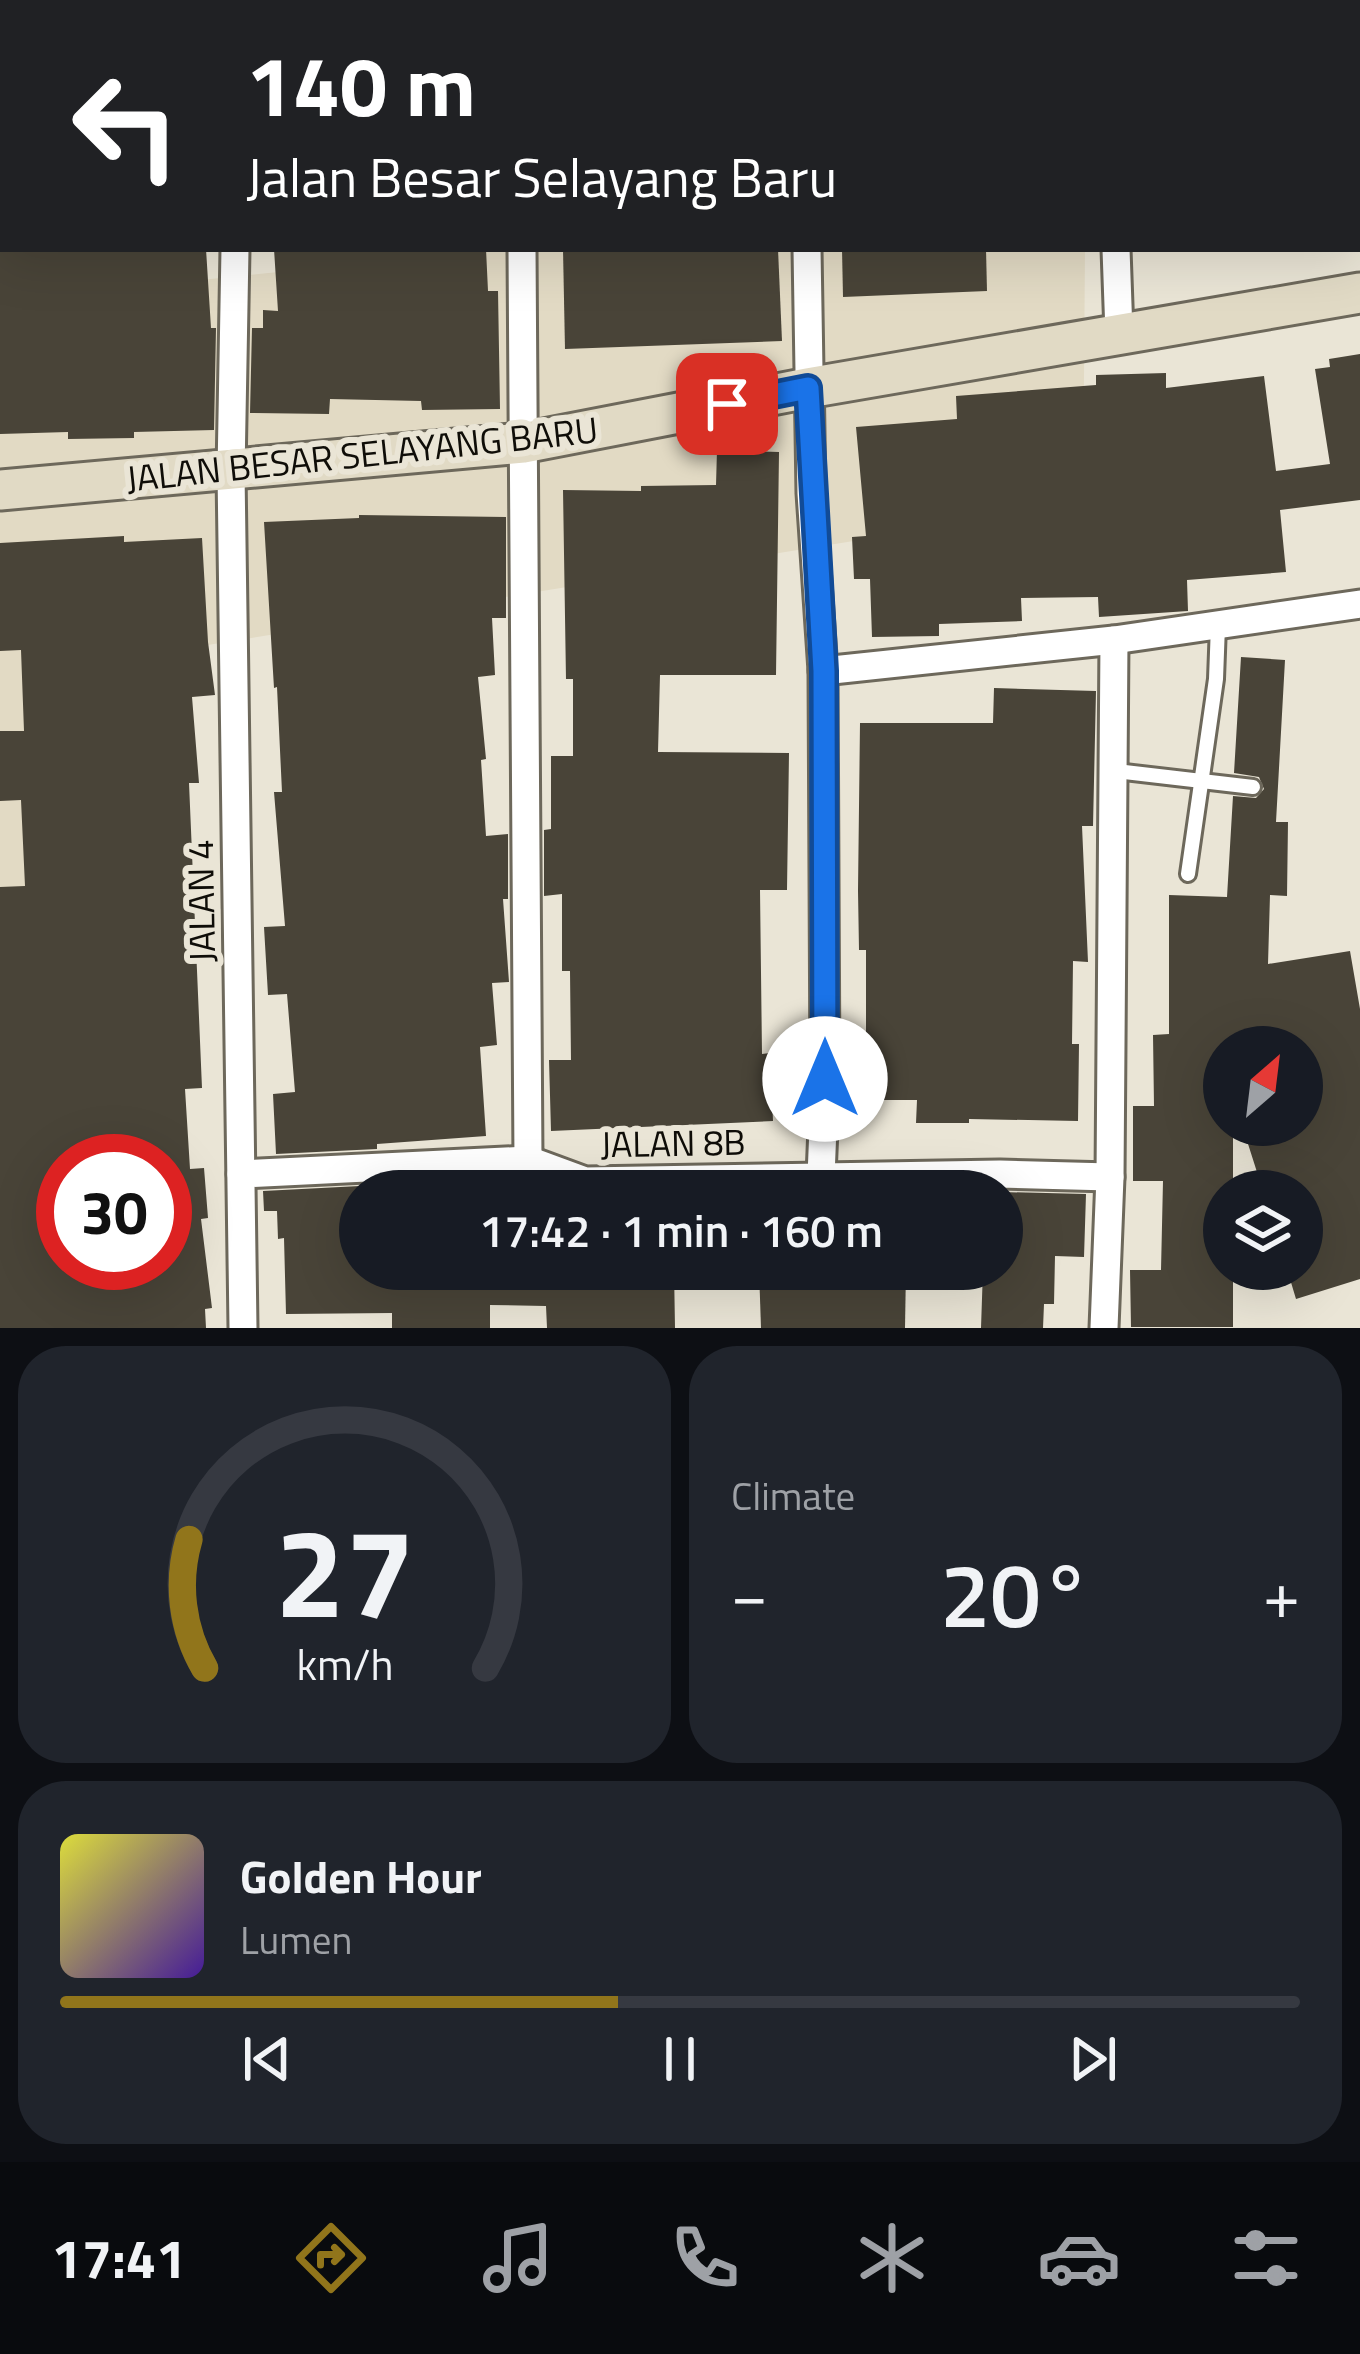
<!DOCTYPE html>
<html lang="en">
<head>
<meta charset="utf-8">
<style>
	body { margin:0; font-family:"Titillium Web",sans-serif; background:#20242c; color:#f1f3f6; height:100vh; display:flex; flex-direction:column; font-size:45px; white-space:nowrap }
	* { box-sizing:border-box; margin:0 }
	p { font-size:39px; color:#9ea1a6 }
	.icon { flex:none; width:66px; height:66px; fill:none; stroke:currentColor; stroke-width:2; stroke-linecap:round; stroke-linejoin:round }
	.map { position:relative; height:1328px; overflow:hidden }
	.panel { display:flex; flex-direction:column; gap:18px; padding:18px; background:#0d0f14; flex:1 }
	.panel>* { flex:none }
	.hud { position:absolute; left:0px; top:0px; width:1362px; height:252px; box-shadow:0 12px 48px #0002; background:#202124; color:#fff; overflow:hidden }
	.needle { width:78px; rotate:28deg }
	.tools { position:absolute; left:1203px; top:1026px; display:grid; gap:24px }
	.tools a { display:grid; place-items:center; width:120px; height:120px; border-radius:50%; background:#171b24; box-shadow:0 12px 48px #0002; font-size:60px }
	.speed { position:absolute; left:36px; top:1134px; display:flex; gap:24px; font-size:60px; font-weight:700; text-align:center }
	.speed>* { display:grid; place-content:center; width:156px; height:156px; border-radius:50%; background:#171b24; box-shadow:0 12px 48px #0002; line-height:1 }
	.speed .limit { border:18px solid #d22; background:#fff; color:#111 }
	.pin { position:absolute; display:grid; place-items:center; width:102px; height:102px; color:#fff; margin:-51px; border-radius:24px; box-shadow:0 6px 18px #0006 }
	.me { position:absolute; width:132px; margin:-66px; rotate:0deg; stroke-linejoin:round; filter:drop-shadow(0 0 9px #0008) }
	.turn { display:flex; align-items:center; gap:42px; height:252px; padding:0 48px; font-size:54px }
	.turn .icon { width:156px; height:156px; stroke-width:2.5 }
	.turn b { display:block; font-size:84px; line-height:102px }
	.big { font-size:90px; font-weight:600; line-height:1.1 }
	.panel .tile { flex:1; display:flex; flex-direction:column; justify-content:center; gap:18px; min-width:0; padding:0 42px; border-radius:48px; background:#20242c }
	.panel .dial { align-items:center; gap:0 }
	.dial svg { height:312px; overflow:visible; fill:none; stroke:#363941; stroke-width:7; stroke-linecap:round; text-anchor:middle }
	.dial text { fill:#f1f3f6; stroke:none }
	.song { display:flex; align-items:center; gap:36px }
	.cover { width:144px; height:144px; border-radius:18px; background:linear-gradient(135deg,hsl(60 70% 55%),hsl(260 70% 35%)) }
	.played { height:12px; border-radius:6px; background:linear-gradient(90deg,#91751b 45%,#363941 45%) }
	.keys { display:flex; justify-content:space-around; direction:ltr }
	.heat { display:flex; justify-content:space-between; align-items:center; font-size:66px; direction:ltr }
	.panel .tiles { flex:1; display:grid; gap:18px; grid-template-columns:1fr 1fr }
	.tile:last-child { grid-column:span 2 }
	.trip { position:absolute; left:339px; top:1170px; width:684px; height:120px; border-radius:60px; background:#171b24; box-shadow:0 12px 48px #0002; font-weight:600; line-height:120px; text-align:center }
	.dock { display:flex; height:192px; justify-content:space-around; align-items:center; background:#090b0e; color:#9ea1a6 }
	.dock .icon { width:84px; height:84px }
	.dock .current { color:#91751b }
	.dock b { font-size:54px; color:#f1f3f6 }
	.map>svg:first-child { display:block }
	.built { fill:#e2dac4 }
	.building { fill:#494438; fill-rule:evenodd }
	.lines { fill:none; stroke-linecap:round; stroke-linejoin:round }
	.lane-casing { stroke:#6d685b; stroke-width:20 }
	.street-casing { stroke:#6d685b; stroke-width:33 }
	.secondary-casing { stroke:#6d685b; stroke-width:45 }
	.lane { stroke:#fff; stroke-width:14 }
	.street { stroke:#fff; stroke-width:27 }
	.secondary { stroke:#e1dac5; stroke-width:39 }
	.route-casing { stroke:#114b97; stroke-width:30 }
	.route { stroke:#1a73e8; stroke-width:21 }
	.labels { text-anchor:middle; stroke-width:12; stroke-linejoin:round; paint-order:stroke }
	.street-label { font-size:36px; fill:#0f0d08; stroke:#eae5d6 }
</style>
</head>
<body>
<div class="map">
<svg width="1360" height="1328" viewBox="0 0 1360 1328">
	<rect width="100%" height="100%" fill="#eae5d6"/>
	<path class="built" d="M497 249H1085L1083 504 83 665 63 1161V1263L0 1328V301Z"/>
	<g class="building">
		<path d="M0 249H206L211 328H216L214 430 134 432V438L68 439V432L0 434Z"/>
		<path d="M274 249H486L488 291H498L500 409 422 410 421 401 330 399 329 414 250 413 252 328H263V310L278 311Z"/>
		<path d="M563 249H778L782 341 565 349Z"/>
		<path d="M842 249H986L987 291 843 297Z"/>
		<path d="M1360 354V500L1280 510 1286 572 1187 580 1188 611 1099 617 1098 597 1021 598 1022 621 939 624V636L872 637 870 579H854L852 537 866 536 856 427 957 419 956 396 1096 385V375L1166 373V388L1264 376 1276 471 1330 464 1315 369 1330 367 1329 359Z"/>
		<path d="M717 450 779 452 776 675H660L658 752 789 753 787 890H760L762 1054 770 1053 773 1121 551 1131 549 1060H571L570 971H562V894L544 896V830L551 829V756H573V679H566L563 490 641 491V486L716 485Z"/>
		<path d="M359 515 506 517V618H492L495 675 478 677 486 759 481 760 486 836 508 834V899H503L509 982 492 983 497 1045 480 1047 486 1136 377 1144V1149L276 1154 273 1094 295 1092 287 994 268 995 264 927 285 926 274 792H282L277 687 274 688 264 522 359 518Z"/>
		<path d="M124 536V542L202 538 208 642 215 695 192 697 199 783H189L202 1088 185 1089 190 1169 204 1168 208 1218 201 1219 212 1308 205 1309 206 1328H0V887L25 886 21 800 0 801V731H24L21 650 0 651V543ZM63 1161H165V1263H63Z"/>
		<path d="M1241 657 1285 660 1276 822H1288L1287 896 1270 895 1268 964 1350 951 1360 1009V1279L1296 1299 1287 1269H1302V1191H1263L1242 1125H1302V1047H1224V1125H1233V1191H1224V1270H1233V1327H1131L1130 1270H1161L1163 1181H1133V1106H1154L1153 1035 1169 1034V895L1227 897 1233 796 1256 798 1264 789 1259 777 1234 773Z"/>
		<path d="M994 688 1096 691 1093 826H1082L1088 962 1073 961 1072 1044H1079L1078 1121 969 1119V1123H916L917 1100H849V1066H866V950H859L858 891 860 723H993Z"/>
		<path d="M379 1185V1191H360V1269H674L675 1328H547L546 1306 490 1305V1328H392V1313L286 1314 284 1238 278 1239 277 1211H264L263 1191Z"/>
		<path d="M1002 1192 1086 1194 1084 1257 1055 1256 1054 1304H1044L1043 1328H981L983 1269H1002Z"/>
		<path d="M759 1269H906L905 1328H761Z"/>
	</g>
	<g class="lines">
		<defs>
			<g id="lane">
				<path d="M1116 771 1253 787"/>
				<path d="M1188 874 1216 679 1218 625"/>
			</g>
			<g id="street">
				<path d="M521 0V3"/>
				<path d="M806 0V3"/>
				<path d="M1107 0 1108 3"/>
				<path d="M240 3V0"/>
				<path d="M235 249 231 472 243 1328"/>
				<path d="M522 249 528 1160"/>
				<path d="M807 249 811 493 823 671 825 1079 821 1176"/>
				<path d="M1116 249 1119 333"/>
				<path d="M823 671 1114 640 1360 604"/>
				<path d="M241 1174 528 1160 585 1181 1000 1174 1110 1177"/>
				<path d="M1104 1328 1110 1177 1114 640"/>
			</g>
			<path id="secondary" d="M0 490 523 443 808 388 1360 293"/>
		</defs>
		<use href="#lane" class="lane-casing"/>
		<use href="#street" class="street-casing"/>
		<use href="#secondary" class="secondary-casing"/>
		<use href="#lane" class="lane"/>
		<use href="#street" class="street"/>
		<use href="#secondary" class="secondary"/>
	</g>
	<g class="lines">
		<defs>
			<path id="route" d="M727 404 808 388 824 671 825 1079"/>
		</defs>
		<use href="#route" class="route-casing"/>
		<use href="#route" class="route"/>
	</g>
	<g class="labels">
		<g class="street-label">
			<text transform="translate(362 454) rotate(-6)" y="13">JALAN BESAR SELAYANG BARU</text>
			<text transform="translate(201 901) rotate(-91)" y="13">JALAN 4</text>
			<text transform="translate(673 1143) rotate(-1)" y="13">JALAN 8B</text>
		</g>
	</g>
</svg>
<div class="tools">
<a><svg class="needle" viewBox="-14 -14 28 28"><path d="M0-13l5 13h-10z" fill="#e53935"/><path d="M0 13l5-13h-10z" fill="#9ea1a6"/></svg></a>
<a><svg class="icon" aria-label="layers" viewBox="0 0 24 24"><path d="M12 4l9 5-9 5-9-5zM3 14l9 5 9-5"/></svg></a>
</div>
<div class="speed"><div class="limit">30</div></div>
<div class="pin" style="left:727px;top:404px;background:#d93025"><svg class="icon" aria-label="arrive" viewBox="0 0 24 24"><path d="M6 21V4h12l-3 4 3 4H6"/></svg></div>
<svg class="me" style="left:825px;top:1079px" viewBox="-20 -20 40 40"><circle r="19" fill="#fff"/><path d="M0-13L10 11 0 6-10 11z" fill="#1a73e8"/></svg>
<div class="trip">17:42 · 1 min · 160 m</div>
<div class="hud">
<div class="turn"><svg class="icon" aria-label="left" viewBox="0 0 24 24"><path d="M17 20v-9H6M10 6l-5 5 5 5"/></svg><div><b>140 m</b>Jalan Besar Selayang Baru</div></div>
</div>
</div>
<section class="panel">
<div class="tiles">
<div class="tile dial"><svg viewBox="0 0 100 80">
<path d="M14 69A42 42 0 1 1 86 69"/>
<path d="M14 69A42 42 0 0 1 10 36" stroke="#91751b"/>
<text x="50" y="56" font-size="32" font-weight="700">27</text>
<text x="50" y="72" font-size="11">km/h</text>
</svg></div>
<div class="tile"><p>Climate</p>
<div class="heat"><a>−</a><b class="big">20°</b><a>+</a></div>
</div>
<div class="tile">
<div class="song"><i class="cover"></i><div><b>Golden Hour</b><p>Lumen</p></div></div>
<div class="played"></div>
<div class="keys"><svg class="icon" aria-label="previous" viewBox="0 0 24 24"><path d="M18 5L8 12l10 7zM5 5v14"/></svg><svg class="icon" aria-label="pause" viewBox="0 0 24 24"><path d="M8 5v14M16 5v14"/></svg><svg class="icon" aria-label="next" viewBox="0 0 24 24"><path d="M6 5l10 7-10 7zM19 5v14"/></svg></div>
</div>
</div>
</section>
<nav class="dock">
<b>17:41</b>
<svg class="icon current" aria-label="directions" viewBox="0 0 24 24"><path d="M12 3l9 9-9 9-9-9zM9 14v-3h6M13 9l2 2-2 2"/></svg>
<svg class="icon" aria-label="music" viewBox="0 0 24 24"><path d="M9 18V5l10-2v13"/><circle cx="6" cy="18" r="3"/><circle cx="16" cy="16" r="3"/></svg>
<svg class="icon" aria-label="phone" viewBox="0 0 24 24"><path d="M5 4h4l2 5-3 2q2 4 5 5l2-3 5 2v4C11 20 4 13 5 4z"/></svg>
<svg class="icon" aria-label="climate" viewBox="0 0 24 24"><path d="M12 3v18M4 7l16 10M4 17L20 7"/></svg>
<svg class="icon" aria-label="car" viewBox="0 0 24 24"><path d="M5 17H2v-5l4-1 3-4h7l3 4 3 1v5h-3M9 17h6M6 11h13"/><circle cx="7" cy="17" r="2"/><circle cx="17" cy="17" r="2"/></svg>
<svg class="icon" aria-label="filters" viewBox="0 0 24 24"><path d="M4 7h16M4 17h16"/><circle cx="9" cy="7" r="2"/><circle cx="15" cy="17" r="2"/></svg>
</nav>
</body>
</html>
